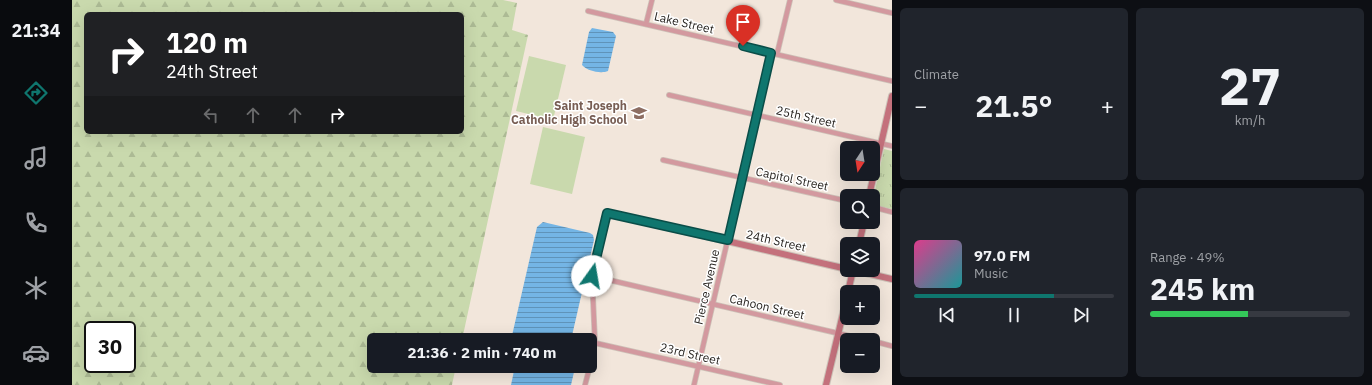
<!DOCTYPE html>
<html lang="en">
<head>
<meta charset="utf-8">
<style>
	body { margin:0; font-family:"IBM Plex Sans",sans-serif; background:#20242c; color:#f1f3f6; height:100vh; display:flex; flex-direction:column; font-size:15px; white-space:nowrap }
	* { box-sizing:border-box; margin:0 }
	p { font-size:13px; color:#9ea1a6 }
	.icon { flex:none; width:22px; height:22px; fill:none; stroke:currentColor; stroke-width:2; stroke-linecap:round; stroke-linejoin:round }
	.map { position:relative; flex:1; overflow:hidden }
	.panel { display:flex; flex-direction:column; gap:8px; padding:8px; background:#0d0f14; width:480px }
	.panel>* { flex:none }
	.top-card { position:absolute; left:12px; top:12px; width:380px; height:122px; border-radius:6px; box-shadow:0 4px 16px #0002; background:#202124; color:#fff; overflow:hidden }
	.needle { width:26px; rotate:192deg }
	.buttons { position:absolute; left:768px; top:141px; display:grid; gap:8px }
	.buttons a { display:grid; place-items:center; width:40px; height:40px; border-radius:6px; background:#171b24; box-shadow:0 4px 16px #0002; font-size:20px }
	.speed { position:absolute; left:12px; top:321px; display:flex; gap:8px; font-size:20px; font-weight:700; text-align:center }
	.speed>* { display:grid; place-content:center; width:52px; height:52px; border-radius:50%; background:#171b24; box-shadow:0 4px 16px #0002; line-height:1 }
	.speed .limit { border:2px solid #111; border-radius:6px; background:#fff; color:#111 }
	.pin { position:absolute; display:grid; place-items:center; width:34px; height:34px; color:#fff; margin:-41px -17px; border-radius:50% 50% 50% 0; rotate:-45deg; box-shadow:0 0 4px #0007 }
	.pin .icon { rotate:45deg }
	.me { position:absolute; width:44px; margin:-22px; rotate:13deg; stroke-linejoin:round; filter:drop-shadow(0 0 3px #0008) }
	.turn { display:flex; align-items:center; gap:14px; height:84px; padding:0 16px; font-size:18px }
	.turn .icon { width:52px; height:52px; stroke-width:2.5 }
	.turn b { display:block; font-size:28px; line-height:34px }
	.lanes { display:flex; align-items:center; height:38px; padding:0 16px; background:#0003; justify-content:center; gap:20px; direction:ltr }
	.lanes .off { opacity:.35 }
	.big { font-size:30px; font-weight:800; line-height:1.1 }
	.panel .card { flex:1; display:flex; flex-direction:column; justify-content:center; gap:6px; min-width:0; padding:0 14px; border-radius:6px; background:#20242c }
	.panel .dial { align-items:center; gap:0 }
	.dial b { font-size:52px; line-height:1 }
	.song { display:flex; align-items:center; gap:12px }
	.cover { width:48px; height:48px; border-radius:6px; background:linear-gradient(135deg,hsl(330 70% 55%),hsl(180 70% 35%)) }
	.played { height:4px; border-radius:2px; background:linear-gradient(90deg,#0f766e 70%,#363941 70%) }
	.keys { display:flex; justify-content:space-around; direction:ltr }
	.heat { display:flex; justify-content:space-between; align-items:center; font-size:22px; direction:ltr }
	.charge { height:6px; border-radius:3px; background:linear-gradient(90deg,#34c759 49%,#363941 0) }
	.panel .tiles { flex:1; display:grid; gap:8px; grid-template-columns:repeat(2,1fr) }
	.trip { position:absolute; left:295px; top:333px; width:230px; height:40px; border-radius:6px; background:#171b24; box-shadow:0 4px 16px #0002; font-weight:800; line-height:40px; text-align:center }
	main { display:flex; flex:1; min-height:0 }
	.tab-bar { display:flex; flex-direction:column; width:72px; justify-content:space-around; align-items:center; background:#090b0e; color:#9ea1a6 }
	.tab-bar .icon { width:28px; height:28px }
	.tab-bar .selected { color:#0f766e }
	.tab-bar b { font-size:18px; color:#f1f3f6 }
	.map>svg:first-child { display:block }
	.grass { fill:url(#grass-tufts) }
	.forest { fill:url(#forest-firs); fill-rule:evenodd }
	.pitch { fill:#c9d9ad }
	.water { fill:url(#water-rules) }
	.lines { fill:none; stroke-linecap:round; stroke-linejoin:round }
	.street-casing { stroke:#cdc2b8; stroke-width:6 }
	.secondary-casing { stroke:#cdc2b8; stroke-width:8 }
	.street { stroke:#d3999f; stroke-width:4.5 }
	.secondary { stroke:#c4717c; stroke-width:6 }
	.route-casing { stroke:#0a4d48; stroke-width:10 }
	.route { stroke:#0f766e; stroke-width:7 }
	.labels { text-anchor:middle; stroke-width:3; stroke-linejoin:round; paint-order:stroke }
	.street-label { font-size:12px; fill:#231f1b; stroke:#fff }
	.education-label { font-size:12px; font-weight:bold; fill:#785e54; stroke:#fff; text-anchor:end }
</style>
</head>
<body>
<main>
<nav class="tab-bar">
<b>21:34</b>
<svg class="icon selected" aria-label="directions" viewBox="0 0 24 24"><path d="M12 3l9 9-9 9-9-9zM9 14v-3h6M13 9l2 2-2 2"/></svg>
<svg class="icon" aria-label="music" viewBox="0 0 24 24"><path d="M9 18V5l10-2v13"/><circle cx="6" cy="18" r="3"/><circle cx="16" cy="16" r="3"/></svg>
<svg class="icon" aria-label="phone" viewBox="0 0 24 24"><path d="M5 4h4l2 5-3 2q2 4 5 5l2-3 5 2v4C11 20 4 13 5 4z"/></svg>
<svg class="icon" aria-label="climate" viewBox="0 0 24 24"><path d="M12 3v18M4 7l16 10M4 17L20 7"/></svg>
<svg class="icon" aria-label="car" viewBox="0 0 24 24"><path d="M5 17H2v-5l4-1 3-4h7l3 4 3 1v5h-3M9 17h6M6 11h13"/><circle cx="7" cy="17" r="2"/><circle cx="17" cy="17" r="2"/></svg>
</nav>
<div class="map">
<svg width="820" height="385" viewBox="0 0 820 385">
	<defs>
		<pattern id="grass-tufts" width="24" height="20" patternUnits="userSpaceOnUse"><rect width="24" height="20" fill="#c9d9ad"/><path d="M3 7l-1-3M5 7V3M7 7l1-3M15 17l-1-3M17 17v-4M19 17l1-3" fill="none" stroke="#acba94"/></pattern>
		<pattern id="forest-firs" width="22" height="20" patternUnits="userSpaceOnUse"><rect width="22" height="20" fill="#c9d9ad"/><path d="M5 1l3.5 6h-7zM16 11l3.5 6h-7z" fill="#acba94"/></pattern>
		<pattern id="water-rules" width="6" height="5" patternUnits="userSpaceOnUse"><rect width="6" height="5" fill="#74b5e5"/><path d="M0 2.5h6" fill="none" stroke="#5f93b9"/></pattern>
	</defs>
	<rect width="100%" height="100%" fill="#f2e6db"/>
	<path class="grass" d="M812 149 820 151V209L801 205V199Z"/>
	<path class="forest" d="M0 0H431L445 3 440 30 456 35 390 340H302V366H384L380 385H0ZM14 14H390V132H14ZM21 330H55V364H21Z"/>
	<g class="pitch">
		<path d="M457 56 494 65 481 120 444 111Z"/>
		<path d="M471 127 513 137 500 194 458 184Z"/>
	</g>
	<g class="water">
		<path d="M520 28 541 32 544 36 536 71C529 74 515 71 510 65L517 32Z"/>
		<path d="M471 222 518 233 521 235 522 240 499 340H439L465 227Z"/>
		<path d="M443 366H500L502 372 499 385H439Z"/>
	</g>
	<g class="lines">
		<defs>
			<g id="street">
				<path d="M764 0 820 13"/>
				<path d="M516 11 820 81"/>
				<path d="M574 24 580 0"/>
				<path d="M705 54 718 0"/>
				<path d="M597 95 820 146"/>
				<path d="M591 160 775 201"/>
				<path d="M801 207 820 212"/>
				<path d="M520 276 795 340"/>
				<path d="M801 341 820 346"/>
				<path d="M523 343 708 385"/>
				<path d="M518 366 523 343 520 276 535 213"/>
				<path d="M513 385 518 366"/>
				<path d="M622 385 699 53"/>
			</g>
			<g id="secondary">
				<path d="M797 196 820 96"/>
				<path d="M535 213 775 269"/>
				<path d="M787 244 792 222"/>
				<path d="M781 270 820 279"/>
				<path d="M776 292 781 270"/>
				<path d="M754 385 775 297"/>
			</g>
		</defs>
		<use href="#street" class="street-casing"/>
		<use href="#secondary" class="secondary-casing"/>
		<use href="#street" class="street"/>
		<use href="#secondary" class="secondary"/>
	</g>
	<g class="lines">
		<defs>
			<path id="route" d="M520 276 535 213 656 240 699 53 671 46"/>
		</defs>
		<use href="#route" class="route-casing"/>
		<use href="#route" class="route"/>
	</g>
	<defs>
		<symbol id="school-bare" viewBox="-9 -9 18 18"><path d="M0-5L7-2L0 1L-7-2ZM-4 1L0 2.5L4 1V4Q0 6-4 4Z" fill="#8d6e63" stroke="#fff" stroke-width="2.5" paint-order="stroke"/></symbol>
	</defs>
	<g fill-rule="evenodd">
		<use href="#school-bare" x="556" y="102" width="22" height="22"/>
	</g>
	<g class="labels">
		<g class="street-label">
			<text transform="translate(612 23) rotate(13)" y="4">Lake Street</text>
			<text transform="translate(734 117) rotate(13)" y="4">25th Street</text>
			<text transform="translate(720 179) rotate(12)" y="4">Capitol Street</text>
			<text transform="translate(704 241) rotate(13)" y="4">24th Street</text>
			<text transform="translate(635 287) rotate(-77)" y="4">Pierce Avenue</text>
			<text transform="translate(695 307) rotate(13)" y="4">Cahoon Street</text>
			<text transform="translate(618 354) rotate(13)" y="4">23rd Street</text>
		</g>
		<g class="education-label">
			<text x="555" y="110">Saint Joseph<tspan x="555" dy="14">Catholic High School</tspan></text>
		</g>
	</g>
</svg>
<div class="buttons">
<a><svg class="needle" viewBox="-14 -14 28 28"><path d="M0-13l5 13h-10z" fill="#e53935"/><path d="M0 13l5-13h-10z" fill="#9ea1a6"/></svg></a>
<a><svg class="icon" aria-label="search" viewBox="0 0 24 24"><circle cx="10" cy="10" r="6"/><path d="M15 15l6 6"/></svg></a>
<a><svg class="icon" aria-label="layers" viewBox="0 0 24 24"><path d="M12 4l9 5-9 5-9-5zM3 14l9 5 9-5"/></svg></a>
<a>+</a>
<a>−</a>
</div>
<div class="speed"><div class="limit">30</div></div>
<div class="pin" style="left:671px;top:46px;background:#d93025"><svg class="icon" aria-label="arrive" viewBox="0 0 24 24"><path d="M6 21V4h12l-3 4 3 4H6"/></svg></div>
<svg class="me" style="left:520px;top:276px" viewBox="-20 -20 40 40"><circle r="19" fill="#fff"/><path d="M0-13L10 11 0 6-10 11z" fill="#0f766e"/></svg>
<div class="trip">21:36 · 2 min · 740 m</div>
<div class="top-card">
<div class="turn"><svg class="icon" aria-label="right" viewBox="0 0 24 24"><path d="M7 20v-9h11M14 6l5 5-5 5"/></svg><div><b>120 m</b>24th Street</div></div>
<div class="lanes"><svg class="icon off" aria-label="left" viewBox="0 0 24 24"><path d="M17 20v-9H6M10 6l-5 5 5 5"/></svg><svg class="icon off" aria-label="ahead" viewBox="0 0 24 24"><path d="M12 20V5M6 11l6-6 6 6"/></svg><svg class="icon off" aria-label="ahead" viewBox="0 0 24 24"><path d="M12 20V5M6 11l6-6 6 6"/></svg><svg class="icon" aria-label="right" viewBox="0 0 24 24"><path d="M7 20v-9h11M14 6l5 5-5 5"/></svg></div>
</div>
</div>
<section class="panel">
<div class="tiles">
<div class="card"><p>Climate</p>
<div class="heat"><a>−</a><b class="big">21.5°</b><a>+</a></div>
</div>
<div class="card dial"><b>27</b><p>km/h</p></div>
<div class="card">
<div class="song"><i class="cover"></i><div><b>97.0 FM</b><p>Music</p></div></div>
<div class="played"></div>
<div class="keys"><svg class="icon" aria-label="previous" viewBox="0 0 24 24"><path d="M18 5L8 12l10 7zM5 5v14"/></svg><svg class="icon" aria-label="pause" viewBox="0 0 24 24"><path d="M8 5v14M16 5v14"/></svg><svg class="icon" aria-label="next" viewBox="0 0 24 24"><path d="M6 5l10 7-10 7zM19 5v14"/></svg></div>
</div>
<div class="card"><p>Range · 49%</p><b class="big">245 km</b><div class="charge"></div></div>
</div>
</section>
</main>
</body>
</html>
